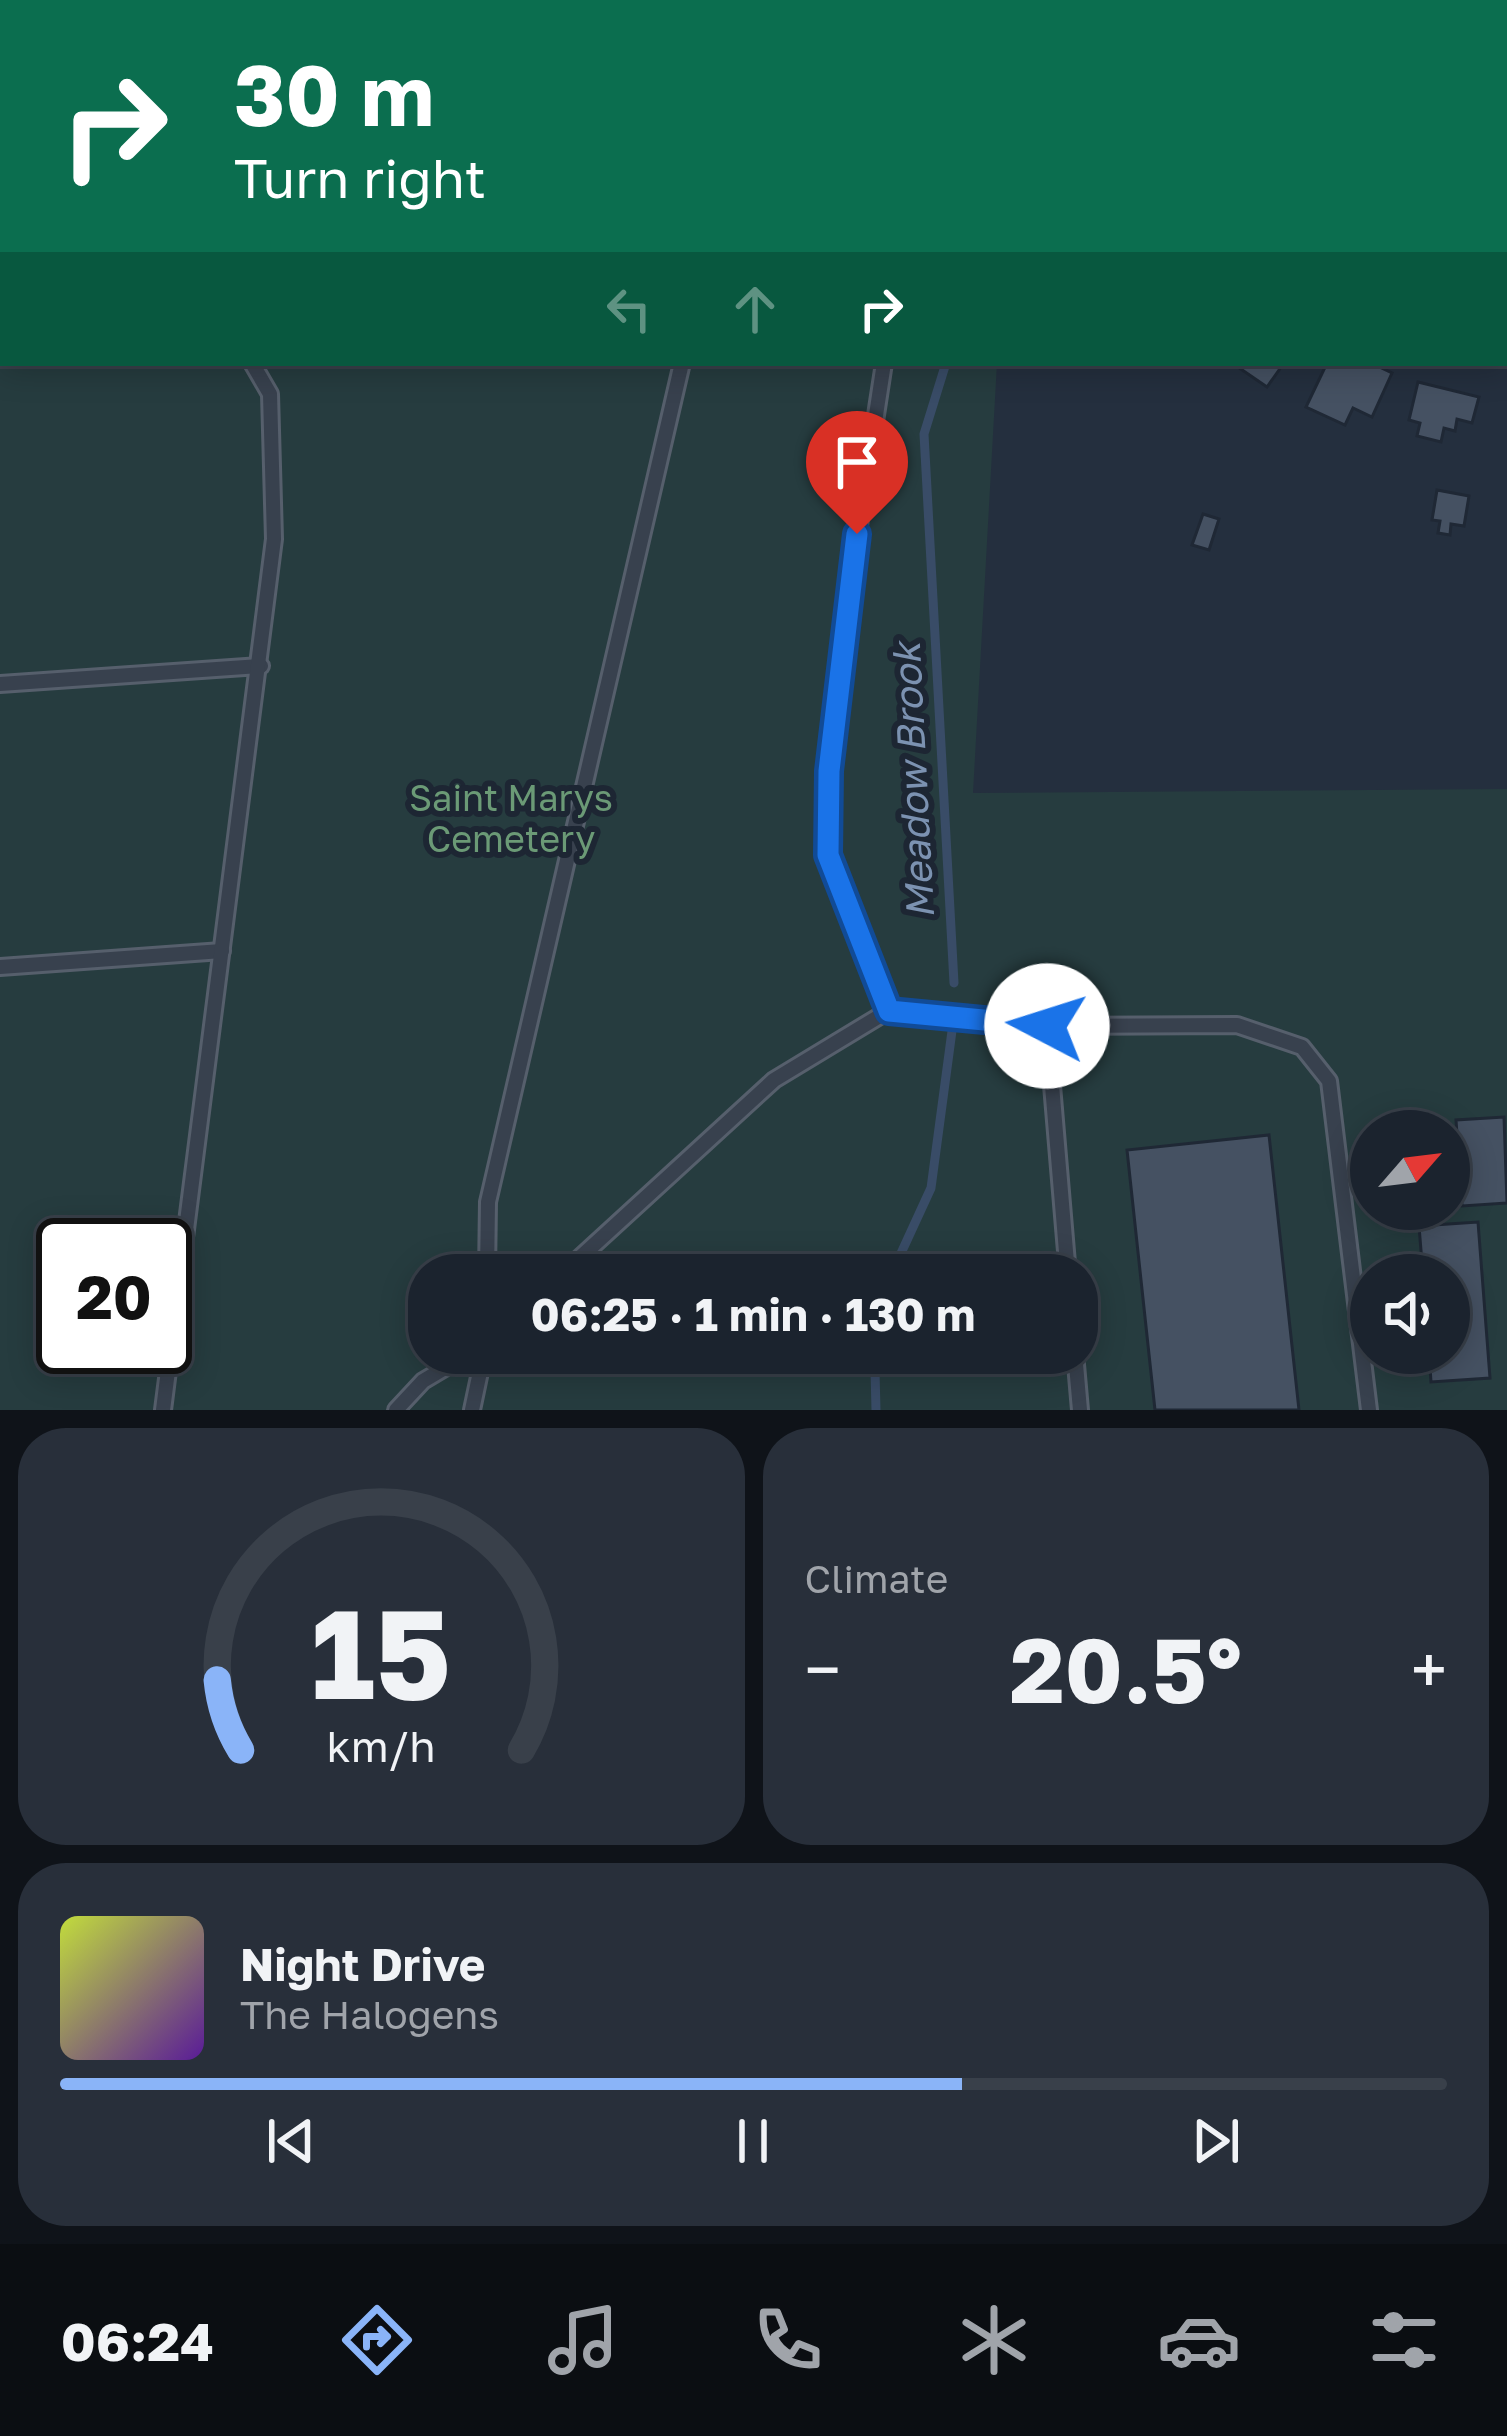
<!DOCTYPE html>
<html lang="en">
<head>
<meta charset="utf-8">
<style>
	body { margin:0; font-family:"Golos Text",sans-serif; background:#282f3a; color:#f1f3f6; height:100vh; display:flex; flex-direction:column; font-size:45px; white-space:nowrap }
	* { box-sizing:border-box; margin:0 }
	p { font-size:39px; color:#a0a4aa }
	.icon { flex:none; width:66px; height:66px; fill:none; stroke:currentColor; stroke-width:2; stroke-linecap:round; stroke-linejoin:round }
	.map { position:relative; height:1410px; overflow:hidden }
	.drawer { display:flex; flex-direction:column; gap:18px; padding:18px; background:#0f1319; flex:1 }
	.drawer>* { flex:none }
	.banner { position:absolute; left:0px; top:0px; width:1509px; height:366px; box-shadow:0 6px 30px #0003,0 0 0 3px #39404a; background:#0b6e4f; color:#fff; overflow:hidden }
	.needle { width:78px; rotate:62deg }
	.controls { position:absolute; left:1350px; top:1110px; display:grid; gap:24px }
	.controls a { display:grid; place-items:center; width:120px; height:120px; border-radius:50%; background:#1b232e; box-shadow:0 6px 30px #0003,0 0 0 3px #39404a; font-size:60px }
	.speed { position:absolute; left:36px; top:1218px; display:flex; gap:24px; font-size:60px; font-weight:700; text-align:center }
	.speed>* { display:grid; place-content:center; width:156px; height:156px; border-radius:50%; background:#1b232e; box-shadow:0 6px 30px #0003,0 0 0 3px #39404a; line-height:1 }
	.speed .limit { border:6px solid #111; border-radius:18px; background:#fff; color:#111 }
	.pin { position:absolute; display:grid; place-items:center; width:102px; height:102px; color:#fff; margin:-123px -51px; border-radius:50% 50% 50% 0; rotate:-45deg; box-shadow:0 0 12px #0007 }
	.pin .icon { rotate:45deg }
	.me { position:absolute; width:132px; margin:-66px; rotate:275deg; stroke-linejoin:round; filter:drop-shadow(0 0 9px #0008) }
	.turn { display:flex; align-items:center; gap:42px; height:252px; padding:0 36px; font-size:54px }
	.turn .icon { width:156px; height:156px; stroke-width:2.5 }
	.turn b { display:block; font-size:84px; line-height:102px }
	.lanes { display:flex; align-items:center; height:114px; padding:0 36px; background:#0003; justify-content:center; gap:60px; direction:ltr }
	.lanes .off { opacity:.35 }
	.big { font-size:90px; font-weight:700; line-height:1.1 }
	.drawer .widget { flex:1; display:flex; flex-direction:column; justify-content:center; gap:18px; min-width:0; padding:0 42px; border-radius:48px; background:#282f3a }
	.drawer .dial { align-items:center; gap:0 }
	.dial svg { height:312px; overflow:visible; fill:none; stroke:#39404a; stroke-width:7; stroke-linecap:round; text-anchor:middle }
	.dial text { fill:#f1f3f6; stroke:none }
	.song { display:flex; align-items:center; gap:36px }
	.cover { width:144px; height:144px; border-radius:18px; background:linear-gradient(135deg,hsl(70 70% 55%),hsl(270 70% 35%)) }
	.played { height:12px; border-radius:6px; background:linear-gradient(90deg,#8ab4f8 65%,#39404a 65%) }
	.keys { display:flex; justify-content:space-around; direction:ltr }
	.heat { display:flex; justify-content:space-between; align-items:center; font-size:66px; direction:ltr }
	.drawer .tiles { flex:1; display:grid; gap:18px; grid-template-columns:1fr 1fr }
	.widget:last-child { grid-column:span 2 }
	.trip { position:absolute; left:408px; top:1254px; width:690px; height:120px; border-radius:48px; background:#1b232e; box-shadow:0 6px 30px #0003,0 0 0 3px #39404a; font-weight:700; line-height:120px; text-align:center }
	.tabs { display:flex; height:192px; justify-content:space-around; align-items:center; background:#0b0e12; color:#a0a4aa }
	.tabs .icon { width:84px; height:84px }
	.tabs .current { color:#8ab4f8 }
	.tabs b { font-size:54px; color:#f1f3f6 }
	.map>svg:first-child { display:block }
	.green { fill:#263c3f; fill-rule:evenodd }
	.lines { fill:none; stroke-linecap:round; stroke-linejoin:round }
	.stream { stroke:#394c67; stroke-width:9 }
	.building { fill:#455162; stroke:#1f2835; stroke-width:3 }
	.lane-casing { stroke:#565f6c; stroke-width:20 }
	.street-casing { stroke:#565f6c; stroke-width:33 }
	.lane { stroke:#38414e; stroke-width:14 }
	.street { stroke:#38414e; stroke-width:27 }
	.route-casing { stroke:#114b97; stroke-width:30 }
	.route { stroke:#1a73e8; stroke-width:21 }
	.labels { text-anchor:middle; stroke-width:12; stroke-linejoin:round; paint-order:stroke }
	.park-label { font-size:36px; fill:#6b9a76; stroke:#1d2633 }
	.water-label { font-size:39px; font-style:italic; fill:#7c92b1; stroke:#1d2633 }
</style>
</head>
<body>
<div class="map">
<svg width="1507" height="1410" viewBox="0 0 1507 1410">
	<rect width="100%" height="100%" fill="#242f3e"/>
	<path class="green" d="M0 0H801L3 3V363H997L973 793 1507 789V1410H0ZM1371 1131H1449V1209H1371ZM63 1245H165V1347H63ZM429 1275H1077V1353H429ZM1371 1275H1449V1353H1371Z"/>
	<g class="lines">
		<g class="stream">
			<path d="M1240 3 1242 0"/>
			<path d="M946 363 924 434 954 983"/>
			<path d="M891 1275 931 1188 952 1031"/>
			<path d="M864 1353 863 1365 875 1371 876 1410"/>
		</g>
	</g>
	<g class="building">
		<path d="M1232 363H1284L1267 387Z"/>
		<path d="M1327 363H1371L1392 373 1372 417 1353 408 1345 425 1306 407Z"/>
		<path d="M1418 382 1479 397 1472 423 1457 419 1455 431 1444 428 1441 442 1417 436 1420 423 1409 420Z"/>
		<path d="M1437 490 1469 496 1464 526 1451 524 1450 535 1438 533 1440 521 1432 520Z"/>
		<path d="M1203 514 1219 519 1209 550 1192 545Z"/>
		<path d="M1504 1117 1507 1203 1462 1206 1456 1120Z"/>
		<path d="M1269 1135 1299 1410H1155L1127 1150Z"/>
		<path d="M1478 1222 1490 1378 1431 1382 1429 1353H1449V1275H1423L1419 1226Z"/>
	</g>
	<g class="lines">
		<defs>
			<g id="lane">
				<path d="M757 0 760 3"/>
				<path d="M0 285 3 284"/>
				<path d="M884 363 845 617 828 771V855L888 1011"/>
				<path d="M0 684 261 666"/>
				<path d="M0 967 222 951"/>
				<path d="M487 1275 488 1202 682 363"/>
				<path d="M561 1275 774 1080 888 1011 1047 1026"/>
				<path d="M1068 1275 1047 1026 1237 1025 1302 1047 1329 1081 1369 1410"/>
				<path d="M1075 1353 1080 1410"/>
				<path d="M163 1410 274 539 270 394 252 363"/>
				<path d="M396 1410 423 1381 470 1353"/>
				<path d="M472 1410 484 1353"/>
			</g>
			<g id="street">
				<path d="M1125 0 1126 3"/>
				<path d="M1506 322H1507"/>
			</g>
		</defs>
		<use href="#lane" class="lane-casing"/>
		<use href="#street" class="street-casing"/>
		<use href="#lane" class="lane"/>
		<use href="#street" class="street"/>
	</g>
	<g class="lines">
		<defs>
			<path id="route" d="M857 534 829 771 828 855 889 1011 1047 1026"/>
		</defs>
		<use href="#route" class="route-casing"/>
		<use href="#route" class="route"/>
	</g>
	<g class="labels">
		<g class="park-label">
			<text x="511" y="811">Saint Marys<tspan x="511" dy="41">Cemetery</tspan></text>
		</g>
		<g class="water-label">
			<text transform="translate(913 781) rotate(-93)" y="14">Meadow Brook</text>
		</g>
	</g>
</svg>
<div class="controls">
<a><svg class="needle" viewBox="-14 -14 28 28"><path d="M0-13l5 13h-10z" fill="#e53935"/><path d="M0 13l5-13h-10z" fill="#a0a4aa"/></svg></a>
<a><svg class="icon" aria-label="sound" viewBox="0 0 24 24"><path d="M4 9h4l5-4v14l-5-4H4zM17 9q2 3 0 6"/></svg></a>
</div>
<div class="speed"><div class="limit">20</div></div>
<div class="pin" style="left:857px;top:534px;background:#d93025"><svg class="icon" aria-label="arrive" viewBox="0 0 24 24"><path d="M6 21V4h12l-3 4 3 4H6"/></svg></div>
<svg class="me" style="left:1047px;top:1026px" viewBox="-20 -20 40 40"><circle r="19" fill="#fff"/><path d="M0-13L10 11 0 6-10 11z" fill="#1a73e8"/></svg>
<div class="trip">06:25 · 1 min · 130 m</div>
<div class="banner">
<div class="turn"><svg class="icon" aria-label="right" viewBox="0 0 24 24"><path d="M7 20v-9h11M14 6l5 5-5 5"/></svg><div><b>30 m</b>Turn right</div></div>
<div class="lanes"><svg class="icon off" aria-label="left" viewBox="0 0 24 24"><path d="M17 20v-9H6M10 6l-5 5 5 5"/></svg><svg class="icon off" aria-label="ahead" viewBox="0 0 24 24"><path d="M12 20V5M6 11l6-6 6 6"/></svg><svg class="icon" aria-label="right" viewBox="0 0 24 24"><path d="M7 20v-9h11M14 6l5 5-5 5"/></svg></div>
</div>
</div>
<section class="drawer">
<div class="tiles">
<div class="widget dial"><svg viewBox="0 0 100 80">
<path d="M14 69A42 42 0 1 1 86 69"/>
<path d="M14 69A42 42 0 0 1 8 51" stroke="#8ab4f8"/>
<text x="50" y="56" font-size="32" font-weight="700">15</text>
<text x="50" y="72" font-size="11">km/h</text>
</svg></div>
<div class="widget"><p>Climate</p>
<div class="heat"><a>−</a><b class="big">20.5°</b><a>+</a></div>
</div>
<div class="widget">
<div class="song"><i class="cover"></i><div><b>Night Drive</b><p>The Halogens</p></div></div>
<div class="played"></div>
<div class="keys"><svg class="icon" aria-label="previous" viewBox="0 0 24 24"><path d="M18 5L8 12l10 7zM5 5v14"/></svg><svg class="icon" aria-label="pause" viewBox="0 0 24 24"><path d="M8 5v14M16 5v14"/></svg><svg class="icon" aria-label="next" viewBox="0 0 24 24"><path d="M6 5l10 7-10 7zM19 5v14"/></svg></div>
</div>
</div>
</section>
<nav class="tabs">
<b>06:24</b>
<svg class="icon current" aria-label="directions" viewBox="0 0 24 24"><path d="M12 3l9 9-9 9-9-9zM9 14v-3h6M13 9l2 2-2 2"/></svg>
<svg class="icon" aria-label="music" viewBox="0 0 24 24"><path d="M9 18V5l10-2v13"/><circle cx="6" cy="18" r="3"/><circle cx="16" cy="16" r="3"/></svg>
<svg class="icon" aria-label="phone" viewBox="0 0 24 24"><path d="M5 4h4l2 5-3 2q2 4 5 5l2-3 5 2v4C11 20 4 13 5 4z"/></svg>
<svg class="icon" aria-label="climate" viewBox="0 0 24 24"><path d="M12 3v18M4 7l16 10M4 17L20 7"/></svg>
<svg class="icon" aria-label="car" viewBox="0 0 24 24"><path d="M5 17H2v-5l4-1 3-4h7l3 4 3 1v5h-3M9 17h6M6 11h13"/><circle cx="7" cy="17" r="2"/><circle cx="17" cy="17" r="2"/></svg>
<svg class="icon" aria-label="filters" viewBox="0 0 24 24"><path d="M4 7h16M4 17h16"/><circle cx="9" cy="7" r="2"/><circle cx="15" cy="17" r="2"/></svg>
</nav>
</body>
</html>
